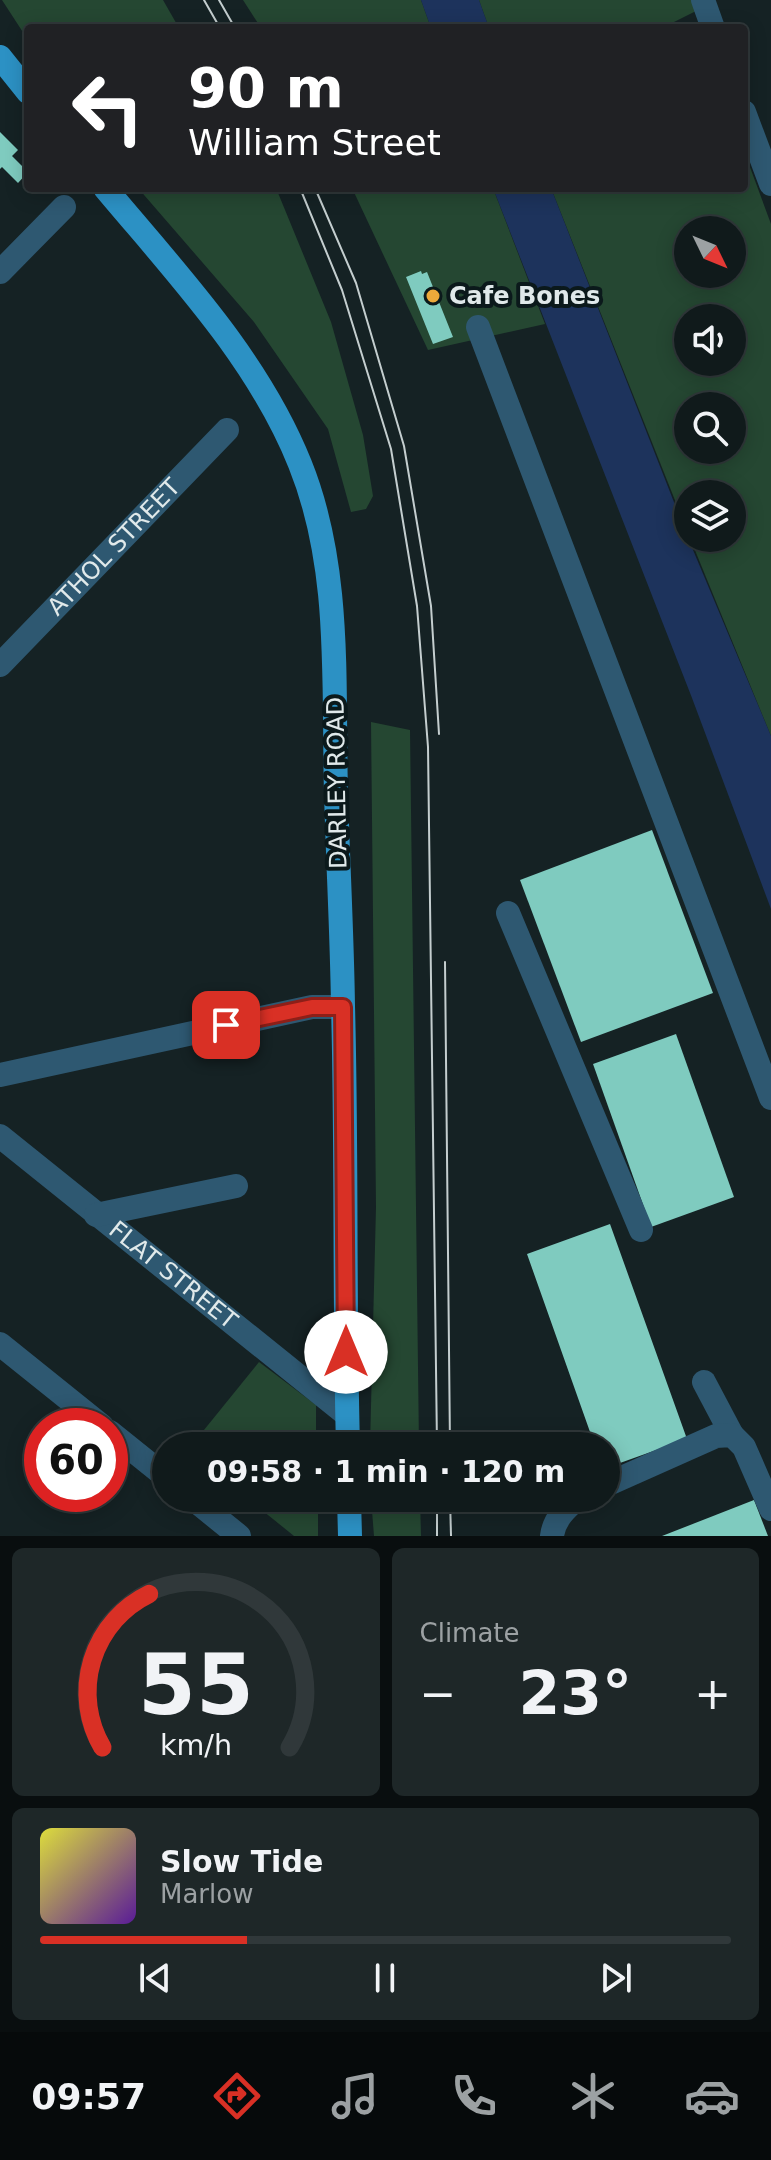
<!DOCTYPE html>
<html lang="en">
<head>
<meta charset="utf-8">
<style>
	body { margin:0; font-family:"DejaVu Sans",sans-serif; background:#1e2728; color:#f1f3f6; height:100vh; display:flex; flex-direction:column; font-size:30px; white-space:nowrap }
	* { box-sizing:border-box; margin:0 }
	p { font-size:26px; color:#9ca1a3 }
	.icon { flex:none; width:44px; height:44px; fill:none; stroke:currentColor; stroke-width:2; stroke-linecap:round; stroke-linejoin:round }
	.map { position:relative; height:1536px; overflow:hidden }
	.details { display:flex; flex-direction:column; gap:12px; padding:12px; background:#090e0f; flex:1 }
	.details>* { flex:none }
	.guide { position:absolute; left:24px; top:24px; width:724px; height:168px; border-radius:8px; box-shadow:0 4px 20px #0003,0 0 0 2px #30383a; background:#202124; color:#fff; overflow:hidden }
	.needle { width:52px; rotate:133deg }
	.tools { position:absolute; left:674px; top:216px; display:grid; gap:16px }
	.tools a { display:grid; place-items:center; width:72px; height:72px; border-radius:50%; background:#101a1b; box-shadow:0 4px 20px #0003,0 0 0 2px #30383a; font-size:40px }
	.speed { position:absolute; left:24px; top:1408px; display:flex; gap:16px; font-size:40px; font-weight:700; text-align:center }
	.speed>* { display:grid; place-content:center; width:104px; height:104px; border-radius:50%; background:#101a1b; box-shadow:0 4px 20px #0003,0 0 0 2px #30383a; line-height:1 }
	.speed .limit { border:12px solid #d22; background:#fff; color:#111 }
	.pin { position:absolute; display:grid; place-items:center; width:68px; height:68px; color:#fff; margin:-34px; border-radius:16px; box-shadow:0 4px 12px #0006 }
	.me { position:absolute; width:88px; margin:-44px; rotate:0deg; stroke-linejoin:round; filter:drop-shadow(0 0 6px #0008) }
	.turn { display:flex; align-items:center; gap:28px; height:168px; padding:0 32px; font-size:36px }
	.turn .icon { width:104px; height:104px; stroke-width:2.5 }
	.turn b { display:block; font-size:56px; line-height:68px }
	.big { font-size:60px; font-weight:700; line-height:1.1 }
	.details .card { flex:1; display:flex; flex-direction:column; justify-content:center; gap:12px; min-width:0; padding:0 28px; border-radius:12px; background:#1e2728 }
	.details .dial { align-items:center; gap:0 }
	.dial svg { height:208px; overflow:visible; fill:none; stroke:#30383a; stroke-width:7; stroke-linecap:round; text-anchor:middle }
	.dial text { fill:#f1f3f6; stroke:none }
	.song { display:flex; align-items:center; gap:24px }
	.cover { width:96px; height:96px; border-radius:12px; background:linear-gradient(135deg,hsl(60 70% 55%),hsl(270 70% 35%)) }
	.played { height:8px; border-radius:4px; background:linear-gradient(90deg,#d93025 30%,#30383a 30%) }
	.keys { display:flex; justify-content:space-around; direction:ltr }
	.heat { display:flex; justify-content:space-between; align-items:center; font-size:44px; direction:ltr }
	.details .tiles { flex:1; display:grid; gap:12px; grid-template-columns:1fr 1fr }
	.card:last-child { grid-column:span 2 }
	.trip { position:absolute; left:152px; top:1432px; width:468px; height:80px; border-radius:40px; background:#101a1b; box-shadow:0 4px 20px #0003,0 0 0 2px #30383a; font-weight:700; line-height:80px; text-align:center }
	.tab-bar { display:flex; height:128px; justify-content:space-around; align-items:center; background:#060a0b; color:#9ca1a3 }
	.tab-bar .icon { width:56px; height:56px }
	.tab-bar .on { color:#d93025 }
	.tab-bar b { font-size:36px; color:#f1f3f6 }
	.map>svg:first-child { display:block }
	.green { fill:#254732; fill-rule:evenodd }
	.water { fill:#1d335c }
	.building { fill:#7fcbbf }
	.lines { fill:none; stroke-linecap:round; stroke-linejoin:round }
	.minor { stroke:#2e5871; stroke-width:24 }
	.major { stroke:#2c91c4; stroke-width:24 }
	.tram { stroke:#c4cecf; stroke-width:2 }
	.route-casing { stroke:#8d1f18; stroke-width:20 }
	.route { stroke:#d93025; stroke-width:14 }
	.poi-dot { fill:#eca93a; stroke:#0b191b; stroke-width:3 }
	.labels { text-anchor:middle; stroke-width:8; stroke-linejoin:round; paint-order:stroke }
	.poi-label { font-size:24px; font-weight:bold; fill:#e0e9ea; stroke:#0b191b; text-anchor:start }
	.street-label { font-size:24px; fill:#e0e9ea; stroke:#0b191b }
</style>
</head>
<body>
<div class="map">
<svg width="771" height="1536" viewBox="0 0 771 1536">
	<rect width="100%" height="100%" fill="#152224"/>
	<g class="green">
		<path d="M2 0H163L179 28H28V40Z"/>
		<path d="M243 0H421L431 28H261Z"/>
		<path d="M479 0H692L696 11 674 22 676 28H489Z"/>
		<path d="M744 151 771 224V736L690 538H732V494H688V533L551 188H744ZM688 230H732V274H688ZM688 318H732V362H688ZM688 406H732V450H688Z"/>
		<path d="M138 188H276L331 322 363 435 373 496 366 509 351 512 328 429 254 322Z"/>
		<path d="M352 188H493L545 324 428 350Z"/>
		<path d="M371 722 410 730 419 1446H370L376 1207Z"/>
		<path d="M259 1362 316 1405V1446H191Z"/>
		<path d="M247 1498H318V1536H294Z"/>
		<path d="M371 1498H420L421 1536H374Z"/>
	</g>
	<g class="water">
		<path d="M421 0H479L489 28H431Z"/>
		<path d="M493 188H551L688 538 771 736V909L692 698Z"/>
	</g>
	<g class="building">
		<path d="M0 132 18 150 12 156 28 172 18 183 2 167 0 169Z"/>
		<path d="M421 271 422 274 427 272 453 337 433 344 406 277Z"/>
		<path d="M652 830 713 993 581 1042 520 880Z"/>
		<path d="M676 1034 734 1197 651 1227 593 1064Z"/>
		<path d="M610 1224 687 1439 606 1468V1446H595L527 1254Z"/>
		<path d="M754 1500 768 1536H662Z"/>
	</g>
	<g class="lines">
		<g class="minor">
			<path d="M703 0 713 28"/>
			<path d="M744 112 771 184"/>
			<path d="M0 272 64 207"/>
			<path d="M478 327 771 1098"/>
			<path id="s1" d="M0 665 227 430"/>
			<path d="M508 913 641 1230"/>
			<path d="M0 1075 312 1007H343"/>
			<path id="s2" d="M0 1136 347 1415"/>
			<path d="M96 1215 236 1186"/>
			<path d="M0 1344 102 1426"/>
			<path d="M704 1382 732 1435"/>
			<path d="M110 1432 166 1477"/>
			<path d="M606 1485 716 1436 732 1435 744 1447 771 1509"/>
			<path d="M192 1498 239 1536"/>
			<path d="M552 1536C554 1519 566 1508 578 1498"/>
		</g>
		<g class="major">
			<path d="M0 57 28 92"/>
			<path d="M105 188C177 274 258 359 300 464 342 568 333 684 336 793 338 864 342 935 343 1006 347 1153 344 1299 348 1446"/>
			<path d="M349 1498 350 1536"/>
		</g>
		<g class="tram">
			<path d="M204 0 220 28"/>
			<path d="M219 0 235 28"/>
			<path d="M300 188 342 290 391 449 417 606 428 747 437 1446"/>
			<path d="M315 188 356 283 404 446 431 606 439 734"/>
			<path d="M445 962 450 1446"/>
			<path d="M437 1498V1536"/>
			<path d="M450 1498 451 1536"/>
		</g>
	</g>
	<g class="lines">
		<defs>
			<path id="route" d="M226 1025 312 1007H343L346 1352"/>
		</defs>
		<use href="#route" class="route-casing"/>
		<use href="#route" class="route"/>
	</g>
	<circle class="poi-dot" cx="433" cy="296" r="8"/>
	<g class="labels">
		<g class="poi-label">
			<text x="449" y="304">Cafe Bones</text>
		</g>
		<g class="street-label">
			<text dy="8" stroke="none"><textPath href="#s1" startOffset="164">ATHOL STREET</textPath></text>
			<text transform="translate(337 783) rotate(-91)" y="8">DARLEY ROAD</text>
			<text dy="8" stroke="none"><textPath href="#s2" startOffset="222">FLAT STREET</textPath></text>
		</g>
	</g>
</svg>
<div class="tools">
<a><svg class="needle" viewBox="-14 -14 28 28"><path d="M0-13l5 13h-10z" fill="#e53935"/><path d="M0 13l5-13h-10z" fill="#9ca1a3"/></svg></a>
<a><svg class="icon" aria-label="sound" viewBox="0 0 24 24"><path d="M4 9h4l5-4v14l-5-4H4zM17 9q2 3 0 6"/></svg></a>
<a><svg class="icon" aria-label="search" viewBox="0 0 24 24"><circle cx="10" cy="10" r="6"/><path d="M15 15l6 6"/></svg></a>
<a><svg class="icon" aria-label="layers" viewBox="0 0 24 24"><path d="M12 4l9 5-9 5-9-5zM3 14l9 5 9-5"/></svg></a>
</div>
<div class="speed"><div class="limit">60</div></div>
<div class="pin" style="left:226px;top:1025px;background:#d93025"><svg class="icon" aria-label="arrive" viewBox="0 0 24 24"><path d="M6 21V4h12l-3 4 3 4H6"/></svg></div>
<svg class="me" style="left:346px;top:1352px" viewBox="-20 -20 40 40"><circle r="19" fill="#fff"/><path d="M0-13L10 11 0 6-10 11z" fill="#d93025"/></svg>
<div class="trip">09:58 · 1 min · 120 m</div>
<div class="guide">
<div class="turn"><svg class="icon" aria-label="left" viewBox="0 0 24 24"><path d="M17 20v-9H6M10 6l-5 5 5 5"/></svg><div><b>90 m</b>William Street</div></div>
</div>
</div>
<section class="details">
<div class="tiles">
<div class="card dial"><svg viewBox="0 0 100 80">
<path d="M14 69A42 42 0 1 1 86 69"/>
<path d="M14 69A42 42 0 0 1 32 10" stroke="#d93025"/>
<text x="50" y="56" font-size="32" font-weight="700">55</text>
<text x="50" y="72" font-size="11">km/h</text>
</svg></div>
<div class="card"><p>Climate</p>
<div class="heat"><a>−</a><b class="big">23°</b><a>+</a></div>
</div>
<div class="card">
<div class="song"><i class="cover"></i><div><b>Slow Tide</b><p>Marlow</p></div></div>
<div class="played"></div>
<div class="keys"><svg class="icon" aria-label="previous" viewBox="0 0 24 24"><path d="M18 5L8 12l10 7zM5 5v14"/></svg><svg class="icon" aria-label="pause" viewBox="0 0 24 24"><path d="M8 5v14M16 5v14"/></svg><svg class="icon" aria-label="next" viewBox="0 0 24 24"><path d="M6 5l10 7-10 7zM19 5v14"/></svg></div>
</div>
</div>
</section>
<nav class="tab-bar">
<b>09:57</b>
<svg class="icon on" aria-label="directions" viewBox="0 0 24 24"><path d="M12 3l9 9-9 9-9-9zM9 14v-3h6M13 9l2 2-2 2"/></svg>
<svg class="icon" aria-label="music" viewBox="0 0 24 24"><path d="M9 18V5l10-2v13"/><circle cx="6" cy="18" r="3"/><circle cx="16" cy="16" r="3"/></svg>
<svg class="icon" aria-label="phone" viewBox="0 0 24 24"><path d="M5 4h4l2 5-3 2q2 4 5 5l2-3 5 2v4C11 20 4 13 5 4z"/></svg>
<svg class="icon" aria-label="climate" viewBox="0 0 24 24"><path d="M12 3v18M4 7l16 10M4 17L20 7"/></svg>
<svg class="icon" aria-label="car" viewBox="0 0 24 24"><path d="M5 17H2v-5l4-1 3-4h7l3 4 3 1v5h-3M9 17h6M6 11h13"/><circle cx="7" cy="17" r="2"/><circle cx="17" cy="17" r="2"/></svg>
</nav>
</body>
</html>
